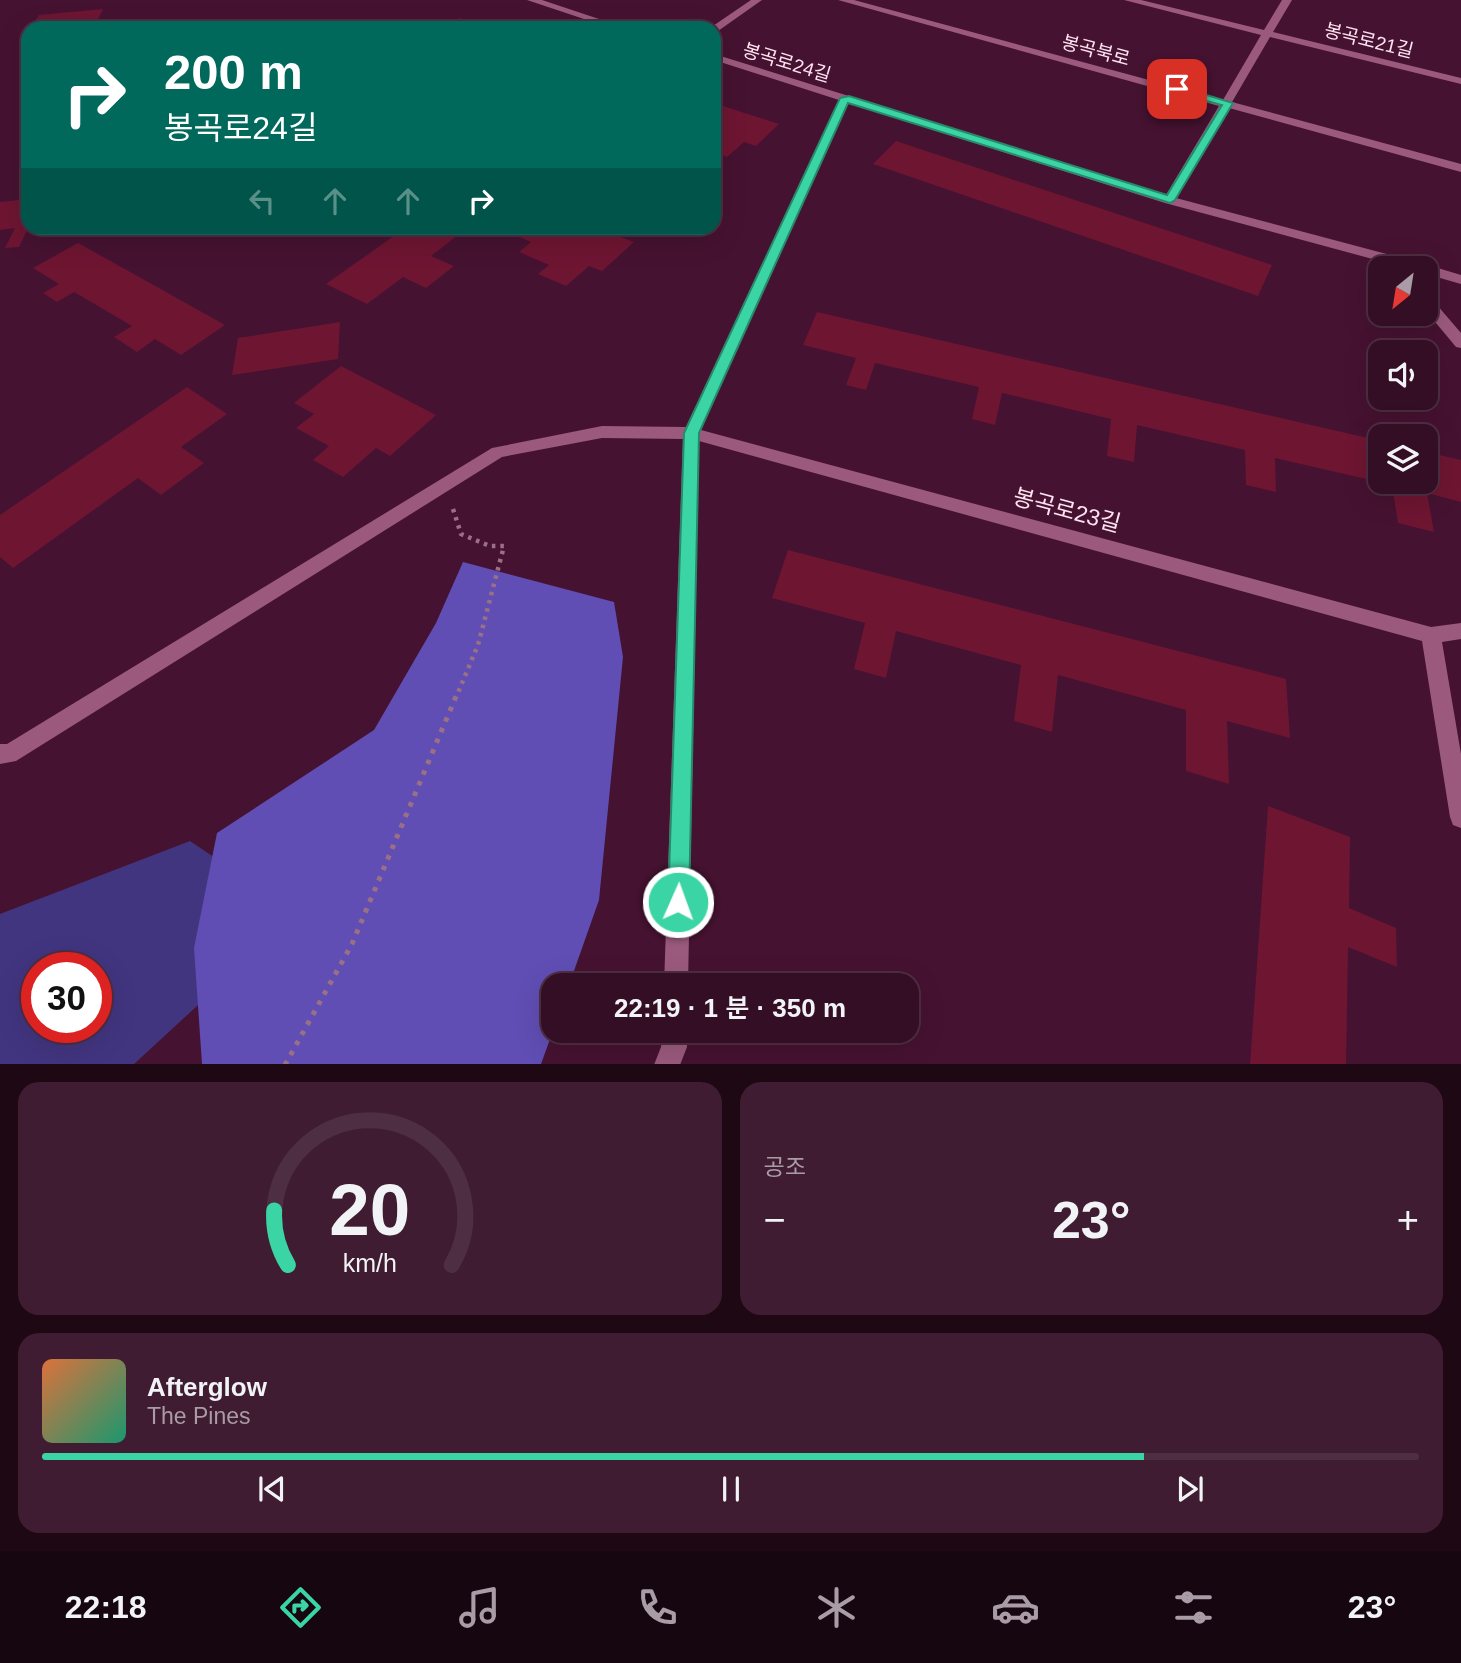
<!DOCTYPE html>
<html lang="ko">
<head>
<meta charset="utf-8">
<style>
	body { margin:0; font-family:Helvetica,"Noto Sans KR",sans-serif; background:#3f1c32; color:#f1f3f6; height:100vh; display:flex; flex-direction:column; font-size:26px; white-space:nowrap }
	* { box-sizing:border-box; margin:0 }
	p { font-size:23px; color:#a99ca7 }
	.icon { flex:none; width:38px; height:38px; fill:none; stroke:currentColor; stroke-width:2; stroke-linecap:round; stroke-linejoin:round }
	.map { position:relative; height:1064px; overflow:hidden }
	.panel { display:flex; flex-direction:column; gap:18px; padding:18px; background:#1d0814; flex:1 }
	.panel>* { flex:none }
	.hud { position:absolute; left:21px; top:21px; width:700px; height:214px; border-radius:21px; box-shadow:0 7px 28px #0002,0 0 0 2px #4e2e42; background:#00695c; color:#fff; overflow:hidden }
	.needle { width:46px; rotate:210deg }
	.buttons { position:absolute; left:1368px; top:256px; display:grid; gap:14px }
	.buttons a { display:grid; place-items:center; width:70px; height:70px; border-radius:14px; background:#340e25; box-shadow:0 7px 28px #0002,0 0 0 2px #4e2e42; font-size:35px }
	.speed { position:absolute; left:21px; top:952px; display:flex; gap:14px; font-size:35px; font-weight:700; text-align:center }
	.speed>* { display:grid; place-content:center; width:91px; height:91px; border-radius:50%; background:#340e25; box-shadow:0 7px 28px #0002,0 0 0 2px #4e2e42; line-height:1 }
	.speed .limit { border:10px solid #d22; background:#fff; color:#111 }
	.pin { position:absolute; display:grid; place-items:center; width:60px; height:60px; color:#fff; margin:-30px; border-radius:14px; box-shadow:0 4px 10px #0006 }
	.me { position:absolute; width:77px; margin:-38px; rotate:2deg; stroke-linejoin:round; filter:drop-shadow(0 0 5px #0008) }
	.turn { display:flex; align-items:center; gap:24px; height:147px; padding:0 28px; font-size:32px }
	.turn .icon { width:91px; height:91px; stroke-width:2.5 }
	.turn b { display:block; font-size:49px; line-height:60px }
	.lanes { display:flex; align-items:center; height:66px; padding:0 28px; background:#0003; justify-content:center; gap:35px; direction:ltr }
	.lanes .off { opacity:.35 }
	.big { font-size:52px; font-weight:600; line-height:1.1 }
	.panel .tile { flex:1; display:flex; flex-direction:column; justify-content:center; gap:10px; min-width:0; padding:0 24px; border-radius:21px; background:#3f1c32 }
	.panel .dial { align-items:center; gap:0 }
	.dial svg { height:182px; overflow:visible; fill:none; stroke:#4e2e42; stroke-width:7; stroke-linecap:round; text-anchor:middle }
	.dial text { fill:#f1f3f6; stroke:none }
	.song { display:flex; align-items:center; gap:21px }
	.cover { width:84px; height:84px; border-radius:10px; background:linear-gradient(135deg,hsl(20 70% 55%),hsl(160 70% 35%)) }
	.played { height:7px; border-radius:4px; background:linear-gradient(90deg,#3bd4a4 80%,#4e2e42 80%) }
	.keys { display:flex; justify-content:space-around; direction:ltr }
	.heat { display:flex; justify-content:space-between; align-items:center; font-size:38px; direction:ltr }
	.panel .tiles { flex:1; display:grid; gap:18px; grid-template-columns:1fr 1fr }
	.tile:last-child { grid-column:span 2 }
	.trip { position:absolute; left:541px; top:973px; width:378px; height:70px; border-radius:21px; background:#340e25; box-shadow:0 7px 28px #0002,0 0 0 2px #4e2e42; font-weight:600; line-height:70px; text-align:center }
	.dock { display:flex; height:112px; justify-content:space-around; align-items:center; background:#15060f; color:#a99ca7 }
	.dock .icon { width:49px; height:49px }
	.dock .on { color:#3bd4a4 }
	.dock b { font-size:32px; color:#f1f3f6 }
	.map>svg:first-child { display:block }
	.green { fill:#423580; fill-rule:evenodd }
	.forest { fill:#604eb4 }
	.building { fill:#6e1532 }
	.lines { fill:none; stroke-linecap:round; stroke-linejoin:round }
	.path-far1 { stroke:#9a7087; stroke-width:4.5; stroke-dasharray:3.5 5; stroke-linecap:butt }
	.path { stroke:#9a7087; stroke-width:5; stroke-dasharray:4.5 7; stroke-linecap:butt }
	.minor { fill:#9b5a7d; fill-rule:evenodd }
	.route { fill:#3bd4a4; stroke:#268a6b; stroke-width:2 }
	.labels { text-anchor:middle; stroke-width:7; stroke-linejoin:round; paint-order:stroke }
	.far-street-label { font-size:19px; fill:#ffe3f0; stroke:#461231 }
	.street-label { font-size:23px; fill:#ffe3f0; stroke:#461231 }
</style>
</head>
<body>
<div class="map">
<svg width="1461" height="1065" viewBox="0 0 1461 1065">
	<rect width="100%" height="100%" fill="#461231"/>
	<path class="green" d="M190 841 230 868 247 960 134 1064 0 1065V914ZM37 968H96V1027H37Z"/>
	<path class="forest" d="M463 562 614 602 623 657 599 900 569 985H553V1031L541 1064H202L194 948 217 833 374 730 436 623Z"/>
	<g class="building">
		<path d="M103 9 94 28H31L39 15Z"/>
		<path d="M460 18 488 28H441Z"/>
		<path d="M714 103 779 124 756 146 744 142 727 157 714 152Z"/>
		<path d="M896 141 1272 265 1258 296 873 164Z"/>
		<path d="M28 199V228L19 247 5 248 15 228 0 230V202Z"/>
		<path d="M405 228H451L462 232 431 256 454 266 426 288 403 277 367 304 326 284Z"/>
		<path d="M521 228H596L634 242 602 271 589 266 566 286 538 274 549 265 519 252 531 242 513 234Z"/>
		<path d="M78 243 141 278 225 325 181 355 155 339 137 352 114 337 132 326 74 292 57 302 43 293 59 284 33 268Z"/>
		<path d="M817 312 1381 441V481H1426V452L1461 460V502L1427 493 1434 532 1398 523 1392 485 1275 458 1276 492 1246 485 1245 450 1137 425 1134 462 1107 456 1111 419 1002 393 995 425 972 419 979 387 875 363 866 390 846 385 856 358 803 345Z"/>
		<path d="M340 322 338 359 232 375 238 338Z"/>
		<path d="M341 366 436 415 390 456 376 448 343 477 313 460 329 446 296 428 314 414 294 403Z"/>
		<path d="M187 387 227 414 181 447 204 463 161 495 138 478 13 568 0 557V515Z"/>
		<path d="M788 550 1286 679 1290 738 1227 721 1229 784 1186 771V710L1058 675 1052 732 1014 721 1021 665 896 631 886 678 854 669 865 623 772 598Z"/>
		<path d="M1268 806 1350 837 1349 908 1396 928 1397 967 1348 947 1346 1065H1250Z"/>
	</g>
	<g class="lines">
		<path class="path-far1" d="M453 509 461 534 490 546H504L478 645 457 695"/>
		<path class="path" d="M285 1065 352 944 457 694"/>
		<g class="minor">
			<path d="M527 0H542L626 28H611Z"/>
			<path d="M751 0H762L718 31 714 32V28H710Z"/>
			<path d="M838 0H854L1223 100 1261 35 1124 0H1141L1264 30 1282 0H1292L1273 32 1461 78V84L1270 37 1232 102 1461 164V172L1229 108 1176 198 1428 265 1461 275V284L1426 274V268H1406L1165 203 848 103 701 430 1431 627 1461 623V639L1442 642 1461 754V828L1453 825 1450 817 1422 641 699 441 688 985H664L683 439 602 438 502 457 16 761 0 764V744H7L492 448 602 426 686 427 839 100 714 60V54L1166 195 1219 106Z"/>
			<path d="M1426 296 1431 298 1461 333V348L1456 347 1426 311Z"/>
			<path d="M663 1031H687V1047L680 1065H654L661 1047Z"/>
		</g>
	</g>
	<path class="route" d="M1177 86 1233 103 1175 200 1170 203 848 103 699 433 689 902 686 910 678 913 671 910 668 902 684 433 840 98 849 96 1167 195 1222 105 1173 92 1172 89Z"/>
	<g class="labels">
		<g class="far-street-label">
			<text transform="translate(1369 40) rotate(14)" y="7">봉곡로21길</text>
			<text transform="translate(1096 50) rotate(15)" y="7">봉곡북로</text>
			<text transform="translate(787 62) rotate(17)" y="7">봉곡로24길</text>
		</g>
		<g class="street-label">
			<text transform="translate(1067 510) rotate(15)" y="8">봉곡로23길</text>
		</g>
	</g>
</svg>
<div class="buttons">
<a><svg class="needle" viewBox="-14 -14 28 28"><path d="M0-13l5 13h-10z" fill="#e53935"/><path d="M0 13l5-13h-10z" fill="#a99ca7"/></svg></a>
<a><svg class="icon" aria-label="sound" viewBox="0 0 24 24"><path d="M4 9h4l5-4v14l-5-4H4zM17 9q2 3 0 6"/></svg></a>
<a><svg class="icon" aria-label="layers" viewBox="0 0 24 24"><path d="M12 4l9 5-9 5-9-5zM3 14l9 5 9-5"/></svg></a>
</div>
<div class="speed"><div class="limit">30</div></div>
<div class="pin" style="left:1177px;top:89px;background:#d93025"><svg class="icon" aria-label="arrive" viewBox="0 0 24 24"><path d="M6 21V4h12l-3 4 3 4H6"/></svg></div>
<svg class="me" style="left:678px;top:902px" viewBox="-20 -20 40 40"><circle r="17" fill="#3bd4a4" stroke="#fff" stroke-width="3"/><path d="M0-11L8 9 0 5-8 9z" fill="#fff"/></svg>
<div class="trip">22:19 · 1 분 · 350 m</div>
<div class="hud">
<div class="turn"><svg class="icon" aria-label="right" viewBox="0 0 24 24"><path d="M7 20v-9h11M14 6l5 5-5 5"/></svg><div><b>200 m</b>봉곡로24길</div></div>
<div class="lanes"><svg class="icon off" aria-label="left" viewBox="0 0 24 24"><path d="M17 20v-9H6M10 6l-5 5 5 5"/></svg><svg class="icon off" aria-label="ahead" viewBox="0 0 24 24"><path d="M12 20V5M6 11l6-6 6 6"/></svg><svg class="icon off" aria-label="ahead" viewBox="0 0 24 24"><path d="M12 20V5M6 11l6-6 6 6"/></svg><svg class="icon" aria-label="right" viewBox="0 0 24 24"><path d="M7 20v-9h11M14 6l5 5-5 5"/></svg></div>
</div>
</div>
<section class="panel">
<div class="tiles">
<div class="tile dial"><svg viewBox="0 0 100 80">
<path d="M14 69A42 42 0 1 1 86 69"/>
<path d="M14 69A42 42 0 0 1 8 45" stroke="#3bd4a4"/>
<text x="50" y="56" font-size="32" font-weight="700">20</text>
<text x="50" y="72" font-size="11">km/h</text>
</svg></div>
<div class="tile"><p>공조</p>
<div class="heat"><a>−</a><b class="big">23°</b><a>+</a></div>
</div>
<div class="tile">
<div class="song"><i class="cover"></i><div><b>Afterglow</b><p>The Pines</p></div></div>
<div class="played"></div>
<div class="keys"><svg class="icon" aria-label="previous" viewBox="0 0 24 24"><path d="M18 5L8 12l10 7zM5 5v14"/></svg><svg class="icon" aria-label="pause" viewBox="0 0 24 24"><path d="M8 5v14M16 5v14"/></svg><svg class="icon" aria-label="next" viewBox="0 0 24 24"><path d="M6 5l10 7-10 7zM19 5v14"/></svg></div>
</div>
</div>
</section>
<nav class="dock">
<b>22:18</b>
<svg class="icon on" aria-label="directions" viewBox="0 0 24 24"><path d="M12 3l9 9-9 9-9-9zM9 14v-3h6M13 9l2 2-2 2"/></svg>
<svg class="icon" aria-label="music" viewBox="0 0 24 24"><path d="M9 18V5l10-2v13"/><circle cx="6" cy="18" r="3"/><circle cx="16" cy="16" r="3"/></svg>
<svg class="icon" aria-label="phone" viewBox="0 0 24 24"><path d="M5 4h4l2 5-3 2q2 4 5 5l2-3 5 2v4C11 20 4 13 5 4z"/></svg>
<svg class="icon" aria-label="climate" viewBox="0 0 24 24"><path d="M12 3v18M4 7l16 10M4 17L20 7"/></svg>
<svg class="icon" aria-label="car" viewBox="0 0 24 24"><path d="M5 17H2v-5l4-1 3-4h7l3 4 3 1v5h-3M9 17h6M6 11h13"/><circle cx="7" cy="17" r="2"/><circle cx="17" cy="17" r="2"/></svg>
<svg class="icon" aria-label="filters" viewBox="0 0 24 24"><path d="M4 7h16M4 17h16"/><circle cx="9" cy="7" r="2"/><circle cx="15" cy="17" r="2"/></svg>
<b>23°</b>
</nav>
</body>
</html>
